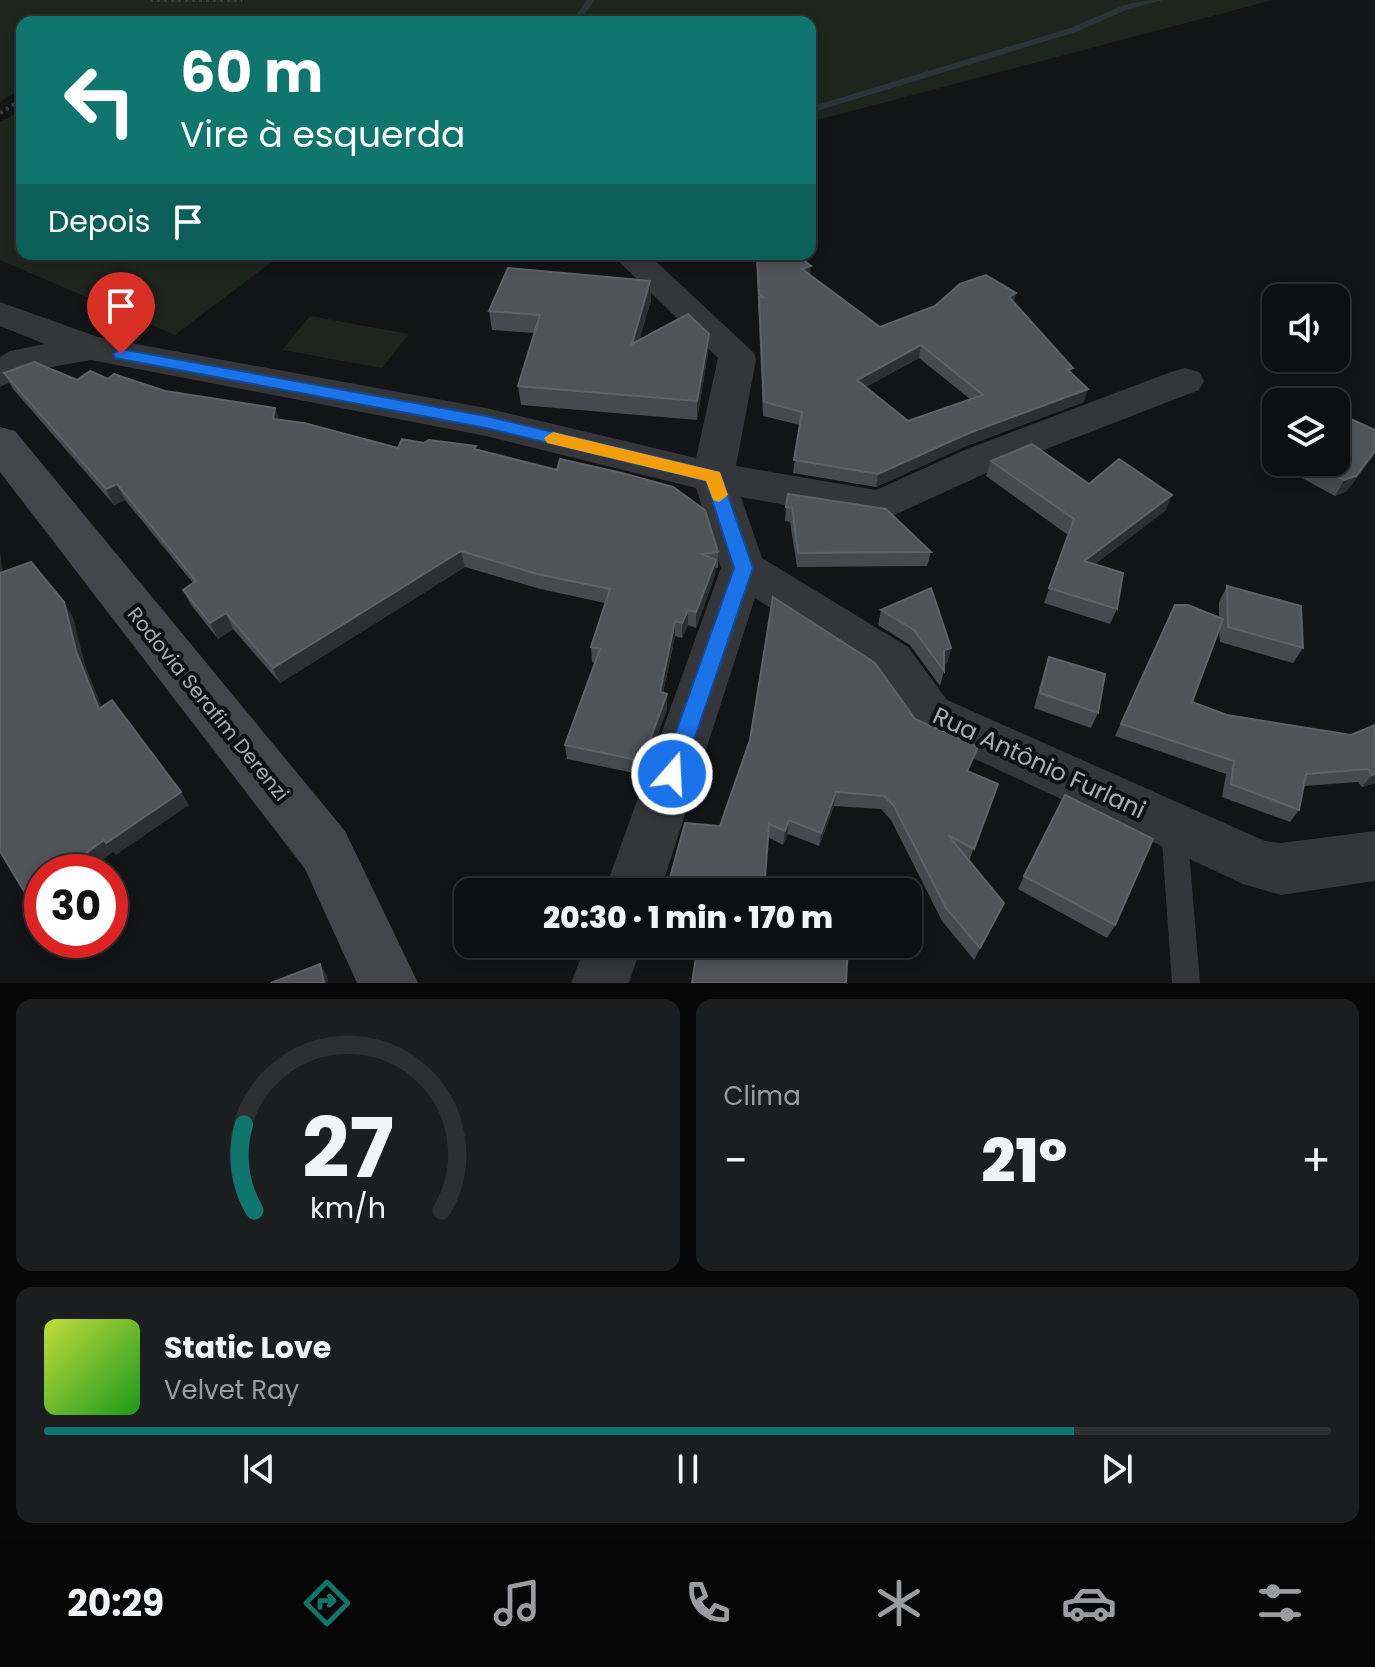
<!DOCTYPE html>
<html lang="pt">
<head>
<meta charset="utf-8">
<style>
	body { margin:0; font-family:Poppins,sans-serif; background:#1c1d1e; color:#f1f3f6; height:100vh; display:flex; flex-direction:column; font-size:30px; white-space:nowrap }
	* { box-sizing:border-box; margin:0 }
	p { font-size:26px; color:#9b9c9f }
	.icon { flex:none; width:44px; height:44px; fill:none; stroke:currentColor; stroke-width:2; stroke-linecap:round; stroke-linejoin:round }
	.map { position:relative; height:983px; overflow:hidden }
	.sheet { display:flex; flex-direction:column; gap:16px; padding:16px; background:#080809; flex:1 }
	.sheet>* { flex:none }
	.top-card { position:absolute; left:16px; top:16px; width:800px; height:244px; border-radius:16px; box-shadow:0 4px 12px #0003,0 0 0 2px #2e2f30; background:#0f766e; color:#fff; overflow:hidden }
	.tools { position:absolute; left:1262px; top:284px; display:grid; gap:16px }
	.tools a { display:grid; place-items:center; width:88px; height:88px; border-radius:16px; background:#0e0f10; box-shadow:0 4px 12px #0003,0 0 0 2px #2e2f30; font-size:40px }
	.speed { position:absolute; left:24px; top:854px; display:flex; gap:16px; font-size:40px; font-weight:700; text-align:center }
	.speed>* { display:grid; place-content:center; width:104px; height:104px; border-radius:50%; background:#0e0f10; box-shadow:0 4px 12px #0003,0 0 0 2px #2e2f30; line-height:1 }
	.speed .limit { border:12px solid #d22; background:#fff; color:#111 }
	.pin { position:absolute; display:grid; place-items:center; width:68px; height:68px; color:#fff; margin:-82px -34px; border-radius:50% 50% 50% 0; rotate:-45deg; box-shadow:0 0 8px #0007 }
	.pin .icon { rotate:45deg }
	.me { position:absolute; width:88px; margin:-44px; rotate:19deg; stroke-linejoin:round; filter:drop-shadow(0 0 6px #0008) }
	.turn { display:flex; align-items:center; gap:28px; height:168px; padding:0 32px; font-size:36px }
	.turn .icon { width:104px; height:104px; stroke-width:2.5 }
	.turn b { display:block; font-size:56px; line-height:68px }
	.then { display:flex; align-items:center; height:76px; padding:0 32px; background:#0003; gap:16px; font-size:30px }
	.big { font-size:60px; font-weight:800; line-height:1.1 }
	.sheet .tile { flex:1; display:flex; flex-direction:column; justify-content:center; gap:12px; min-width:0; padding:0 28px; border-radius:16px; background:#1c1d1e }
	.sheet .dial { align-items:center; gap:0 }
	.dial svg { height:208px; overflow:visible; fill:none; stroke:#2e2f30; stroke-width:7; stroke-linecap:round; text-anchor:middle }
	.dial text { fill:#f1f3f6; stroke:none }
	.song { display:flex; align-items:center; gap:24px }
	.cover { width:96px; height:96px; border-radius:12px; background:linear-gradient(135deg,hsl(70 70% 55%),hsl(120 70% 35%)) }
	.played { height:8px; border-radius:4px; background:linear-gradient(90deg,#0f766e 80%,#2e2f30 80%) }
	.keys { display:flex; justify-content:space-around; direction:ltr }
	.heat { display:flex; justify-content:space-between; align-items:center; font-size:44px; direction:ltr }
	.sheet .tiles { flex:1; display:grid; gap:16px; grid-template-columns:1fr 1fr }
	.tile:last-child { grid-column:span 2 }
	.trip { position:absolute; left:454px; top:878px; width:468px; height:80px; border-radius:16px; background:#0e0f10; box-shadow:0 4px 12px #0003,0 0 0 2px #2e2f30; font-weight:800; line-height:80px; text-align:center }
	.menu { display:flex; height:128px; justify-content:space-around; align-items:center; background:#060606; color:#9b9c9f }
	.menu .icon { width:56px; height:56px }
	.menu .active { color:#0f766e }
	.menu b { font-size:36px; color:#f1f3f6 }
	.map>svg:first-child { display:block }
	.green { fill:#1d251d }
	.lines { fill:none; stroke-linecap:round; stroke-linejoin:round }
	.stream { fill:#293539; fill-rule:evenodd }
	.path { stroke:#3a3d41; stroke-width:4; stroke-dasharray:3 4; stroke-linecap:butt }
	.lane { fill:#34363a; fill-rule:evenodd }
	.street { fill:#34363a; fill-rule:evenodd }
	.secondary { fill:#42454a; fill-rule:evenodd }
	.wall { fill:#46494d; fill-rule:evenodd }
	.shaded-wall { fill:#2d3032 }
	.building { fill:#505458; stroke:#5e6267; stroke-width:2; fill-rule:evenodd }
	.route { fill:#1a73e8; stroke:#114b97; stroke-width:2 }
	.slow { fill:#f59e0b }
	.labels { text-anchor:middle; stroke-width:8; stroke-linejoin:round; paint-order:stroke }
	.street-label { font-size:20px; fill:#a5acb6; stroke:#0e0f10 }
	.near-street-label { font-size:24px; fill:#a5acb6; stroke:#0e0f10 }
</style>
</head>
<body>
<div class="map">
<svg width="1375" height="983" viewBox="0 0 1375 983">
	<rect width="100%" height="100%" fill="#131415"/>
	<g class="green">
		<path d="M0 0H1273L810 122V22H22V89L0 102Z"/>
		<path d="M22 110V254H282L175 335 0 260V122Z"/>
		<path d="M310 316 409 334 382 368 282 350Z"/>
	</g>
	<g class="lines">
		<g class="stream">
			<path d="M587 0H595L579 22H571Z"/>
			<path d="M1149 0H1163L1129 9 1076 32 810 113V107L1070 28 1124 5Z"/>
		</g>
		<g class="path">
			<path d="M150 0H242"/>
			<path d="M0 113 22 99"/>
		</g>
		<path class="lane" d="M1174 815 1183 819 1187 827 1200 983H1172L1161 827 1165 819Z"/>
		<g class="street">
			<path d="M611 254H648L754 353 756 360 736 466 876 490 967 449 1171 372 1185 368 1199 372 1204 381 1199 390 995 469 879 522 741 497 762 558 908 647 947 700 1265 841 1281 843 1375 831V881L1281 895 1243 884 913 730 874 675 755 598 660 892H604L721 568 696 488 486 436 91 360 34 370 0 387V357L10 351 45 344 0 326V302L98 337 486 408 696 458 718 358Z"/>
			<path d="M586 944H642L629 983H571Z"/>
		</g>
		<path class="secondary" d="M0 427 15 431 345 831 418 983H357L305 869 0 472Z"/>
	</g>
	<g class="wall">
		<path d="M756 254H796L810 275 880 327 1014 302 1072 373 1084 402 966 446 876 487 793 473 800 425 763 416ZM919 358 970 399 908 421 866 387Z"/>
		<path d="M650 281 651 300 639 340 708 353 697 420 521 405 518 386 534 333 492 330 489 311Z"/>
		<path d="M4 373 165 391 275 408 279 420 398 448 424 443 476 450 718 552V568H715V575L696 628 688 625 682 638 675 636 663 693 667 709 643 775 567 759 565 745 595 663 592 662 591 647 605 603 540 589 465 567 280 683 233 629 218 639 191 605 183 590 193 583 125 500 114 505 13 389Z"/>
		<path d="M1336 418 1347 491 1335 496 1289 471 1294 462H1336Z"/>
		<path d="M991 461 1089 484 1166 510 1095 564 1117 609 1110 624 1044 603 1068 535 986 476Z"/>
		<path d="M786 507 886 509 931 552 927 566 797 567 790 522 785 521Z"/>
		<path d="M1227 586 1303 648 1293 663 1220 642 1219 629 1192 702 1227 715 1351 735 1375 725V783L1362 787 1358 782 1304 786 1299 810 1290 822 1222 797 1226 774 1115 736 1175 605 1219 617V602Z"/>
		<path d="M881 610 951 648 947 663 944 664V671L940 686 910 645 878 625Z"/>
		<path d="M1049 657 1098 713 1091 728 1034 708 1044 671Z"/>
		<path d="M915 719 978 747 968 771 998 784 969 861 1004 903 974 960 942 921 891 820 881 809 834 806 819 846 788 834 783 845 768 837 720 826Z"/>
		<path d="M1024 876 1115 925 1107 938 1018 889Z"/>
	</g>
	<g class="shaded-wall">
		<path d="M811 266 810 279 802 269Z"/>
		<path d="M650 281 651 300 633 363 632 344Z"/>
		<path d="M1016 293 1013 306 1009 297Z"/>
		<path d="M709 334 708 353 697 420V401Z"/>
		<path d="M921 345 919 358 855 393 857 380Z"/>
		<path d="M1088 389 1084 402 966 446 876 487 878 474 969 433Z"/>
		<path d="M275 408 280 424 273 419Z"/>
		<path d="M1375 451V454L1347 491 1335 496 1344 480Z"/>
		<path d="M117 484 125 500 114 505 106 489Z"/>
		<path d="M1172 495 1166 510 1078 577 1084 561Z"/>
		<path d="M461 551 465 567 280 683 273 668Z"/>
		<path d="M0 552 5 589 0 582Z"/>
		<path d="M716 560 715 575 696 628V612Z"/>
		<path d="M64 602 73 617 85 665 108 723 99 709 76 651Z"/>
		<path d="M688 610V625L682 638V623Z"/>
		<path d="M226 613 233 629 218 639 210 623Z"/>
		<path d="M675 621V636L660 707V692Z"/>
		<path d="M951 648 947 663 940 665 944 650Z"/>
		<path d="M667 694V709L643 775 642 761Z"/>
		<path d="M1375 774V783L1362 787 1372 775Z"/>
		<path d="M181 792 189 805 116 855 113 852 87 872H60L104 840Z"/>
		<path d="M836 792 834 806 819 846 821 833Z"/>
		<path d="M789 820 788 834 783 845 785 831Z"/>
		<path d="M42 885V905L39 908 27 896Z"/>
		<path d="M320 964 327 976 328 983H324Z"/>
	</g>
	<g class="building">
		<path d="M757 254H796L811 266 802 269 880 327 935 306 960 284 986 275 1016 293 1009 297 1073 368 1068 370 1088 389 969 433 878 474 794 460 802 412 764 402 759 297H763L759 294ZM921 345 983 395 908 421 857 380Z"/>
		<path d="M508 268 650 281 632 344 688 314 709 334 697 401 518 386 540 315 489 311Z"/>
		<path d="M34 362 77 380 90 371 108 379 114 374 165 391 275 408 273 419 304 423 398 448 402 439 424 443 429 440 476 446 474 449 557 470 560 459 622 473 673 487 705 510 718 552 702 554 716 560 696 612 688 610 682 623 675 621 660 692 667 694 642 761 565 745 600 649 591 647 610 589 537 574 461 551 273 668 226 613 210 623 183 590 196 581 117 484 106 489 4 373Z"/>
		<path d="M1340 414 1375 430V451L1356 476 1344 480 1310 462H1336V418Z"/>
		<path d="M1032 444 1089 484 1119 459 1172 495 1084 561 1123 573 1117 609 1049 588 1074 519 991 461Z"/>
		<path d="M788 494 886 509 931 552 798 553 792 507H786Z"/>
		<path d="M31 562 64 602 76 651 99 709 112 700 181 792 106 843 104 840 60 872H42V885L27 896 0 851V573Z"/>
		<path d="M1227 586 1301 606 1303 648 1228 627Z"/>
		<path d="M931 588 951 648 944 650V671L914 630 881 610Z"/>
		<path d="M773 597 875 663 915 719 978 747 967 771 998 784 974 849 948 835 1004 903 980 948 946 908 894 806 884 796 836 792 821 833 789 820 785 831 769 824 764 892H666L685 823 720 826 750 740Z"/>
		<path d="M1175 605H1188L1223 619 1192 702 1227 715 1351 735 1375 725V774L1372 775 1368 769 1306 774 1299 810 1231 784 1234 761 1121 724Z"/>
		<path d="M1049 657 1105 674 1098 713 1040 693Z"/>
		<path d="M1065 795 1153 839 1115 925 1024 876Z"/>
		<path d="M698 944 848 945 846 983H692Z"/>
		<path d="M320 964 324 983H271Z"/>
	</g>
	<path class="route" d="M121 349 486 416 720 472 753 568 680 781 672 784 664 781 661 774 734 568 706 481 486 428 115 358 113 354Z"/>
	<path class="slow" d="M553 432 720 472 728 495 719 502 713 500 706 481 547 443 544 438Z"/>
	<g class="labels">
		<g class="street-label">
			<text transform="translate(208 704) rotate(51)" y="7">Rodovia Serafim Derenzi</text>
		</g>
		<g class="near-street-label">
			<text transform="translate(1039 763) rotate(25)" y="8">Rua Antônio Furlani</text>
		</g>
	</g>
</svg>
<div class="tools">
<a><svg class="icon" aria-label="sound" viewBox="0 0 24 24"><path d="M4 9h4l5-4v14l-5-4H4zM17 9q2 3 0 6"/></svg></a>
<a><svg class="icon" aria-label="layers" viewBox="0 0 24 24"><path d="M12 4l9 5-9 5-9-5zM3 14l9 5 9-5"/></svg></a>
</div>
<div class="speed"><div class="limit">30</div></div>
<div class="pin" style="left:121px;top:354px;background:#d93025"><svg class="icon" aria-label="arrive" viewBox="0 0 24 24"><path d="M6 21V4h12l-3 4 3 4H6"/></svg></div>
<svg class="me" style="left:672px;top:774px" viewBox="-20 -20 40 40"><circle r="17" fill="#1a73e8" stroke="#fff" stroke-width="3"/><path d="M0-11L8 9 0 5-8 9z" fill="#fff"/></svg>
<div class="trip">20:30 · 1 min · 170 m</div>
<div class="top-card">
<div class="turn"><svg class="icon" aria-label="left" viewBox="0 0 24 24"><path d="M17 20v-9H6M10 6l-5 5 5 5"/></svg><div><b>60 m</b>Vire à esquerda</div></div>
<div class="then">Depois<svg class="icon" aria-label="arrive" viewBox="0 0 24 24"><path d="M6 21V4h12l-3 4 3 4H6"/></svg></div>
</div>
</div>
<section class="sheet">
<div class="tiles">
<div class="tile dial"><svg viewBox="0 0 100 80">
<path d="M14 69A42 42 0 1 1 86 69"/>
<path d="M14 69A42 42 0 0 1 10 36" stroke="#0f766e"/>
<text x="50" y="56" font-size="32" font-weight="700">27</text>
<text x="50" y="72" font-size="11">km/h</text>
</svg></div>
<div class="tile"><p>Clima</p>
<div class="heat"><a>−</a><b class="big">21°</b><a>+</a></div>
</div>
<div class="tile">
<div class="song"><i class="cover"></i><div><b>Static Love</b><p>Velvet Ray</p></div></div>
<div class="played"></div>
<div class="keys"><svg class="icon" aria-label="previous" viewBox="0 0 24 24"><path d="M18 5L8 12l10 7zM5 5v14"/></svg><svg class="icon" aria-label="pause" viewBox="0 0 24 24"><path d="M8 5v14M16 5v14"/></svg><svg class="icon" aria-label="next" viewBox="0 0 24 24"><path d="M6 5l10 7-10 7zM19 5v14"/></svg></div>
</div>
</div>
</section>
<nav class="menu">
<b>20:29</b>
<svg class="icon active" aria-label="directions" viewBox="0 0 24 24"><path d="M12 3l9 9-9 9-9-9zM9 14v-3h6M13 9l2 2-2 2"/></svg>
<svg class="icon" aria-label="music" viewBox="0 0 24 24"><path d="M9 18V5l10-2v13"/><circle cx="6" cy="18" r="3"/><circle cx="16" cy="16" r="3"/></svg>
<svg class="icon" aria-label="phone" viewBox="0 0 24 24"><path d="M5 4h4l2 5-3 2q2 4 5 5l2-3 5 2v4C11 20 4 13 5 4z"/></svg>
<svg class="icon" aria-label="climate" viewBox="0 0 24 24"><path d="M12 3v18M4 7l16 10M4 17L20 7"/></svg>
<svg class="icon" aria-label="car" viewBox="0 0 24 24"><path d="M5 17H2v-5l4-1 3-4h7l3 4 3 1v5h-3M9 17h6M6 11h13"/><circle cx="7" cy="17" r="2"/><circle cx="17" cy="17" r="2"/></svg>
<svg class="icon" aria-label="filters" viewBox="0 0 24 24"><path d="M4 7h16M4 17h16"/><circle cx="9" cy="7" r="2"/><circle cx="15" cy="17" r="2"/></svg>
</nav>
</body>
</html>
